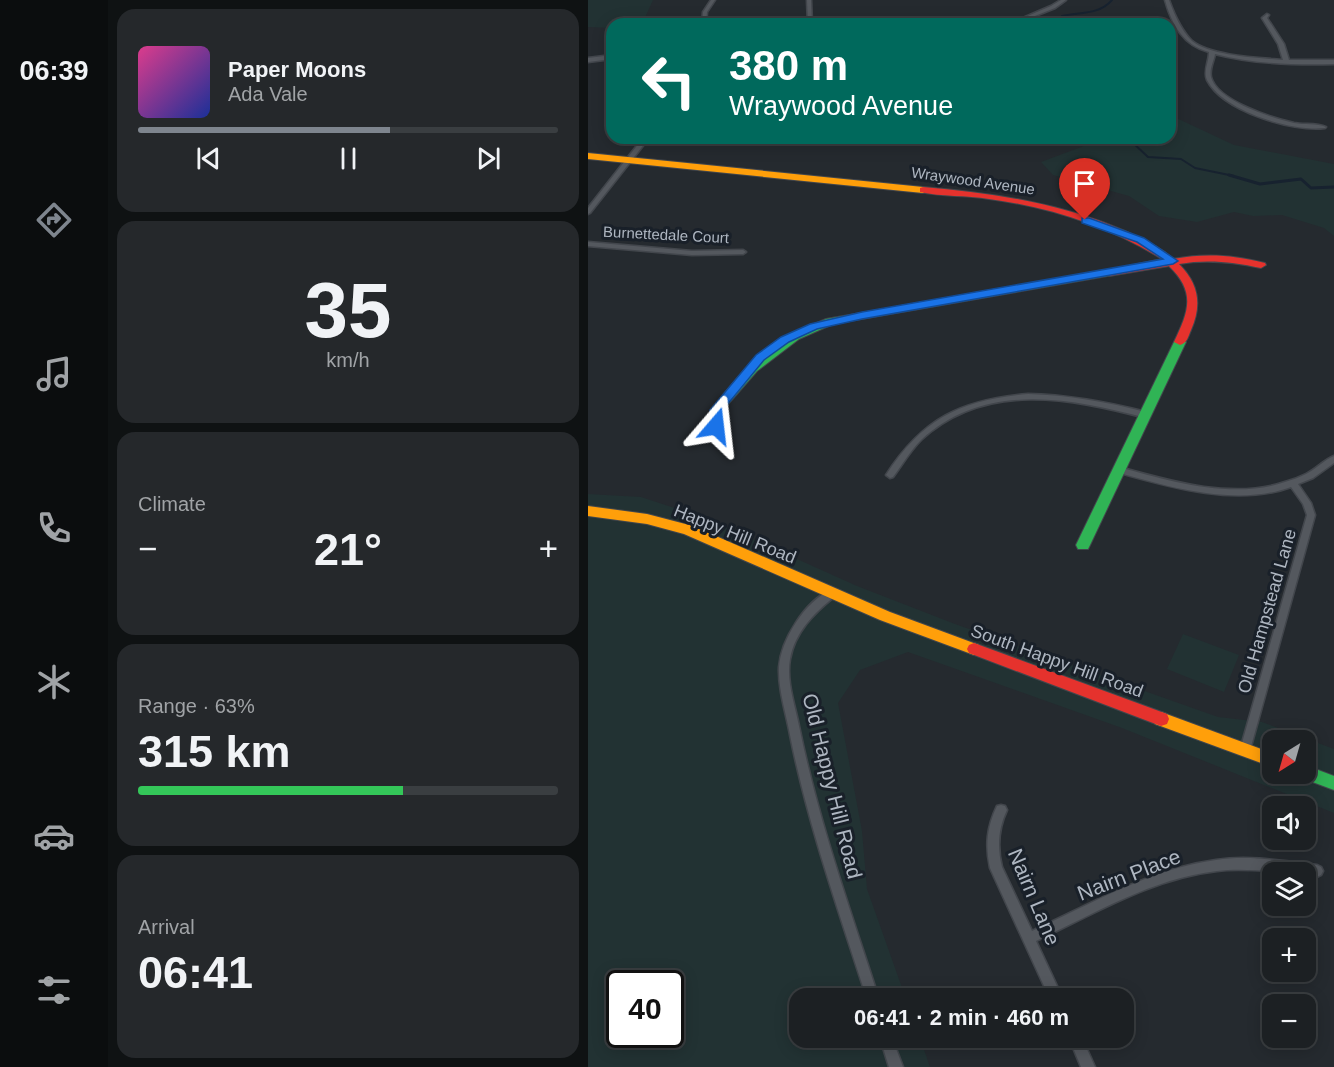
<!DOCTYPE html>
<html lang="en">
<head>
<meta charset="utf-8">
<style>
	body { margin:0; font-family:Arial,sans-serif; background:#25282b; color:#f1f3f6; height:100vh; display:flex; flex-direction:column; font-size:22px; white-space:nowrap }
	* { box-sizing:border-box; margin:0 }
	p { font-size:20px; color:#a0a3a6 }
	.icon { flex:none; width:33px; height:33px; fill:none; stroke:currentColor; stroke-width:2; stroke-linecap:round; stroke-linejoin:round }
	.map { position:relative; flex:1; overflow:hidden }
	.side { display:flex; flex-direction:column; gap:9px; padding:9px; background:#0f1213; width:480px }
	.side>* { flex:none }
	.top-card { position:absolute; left:18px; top:18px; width:570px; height:126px; border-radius:18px; box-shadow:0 3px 15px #0003,0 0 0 2px #3a3e41; background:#00695c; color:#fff; overflow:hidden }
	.needle { width:39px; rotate:217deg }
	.tools { position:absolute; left:674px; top:730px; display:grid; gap:12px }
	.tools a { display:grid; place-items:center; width:54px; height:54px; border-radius:12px; background:#1c2023; box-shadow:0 3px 15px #0003,0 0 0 2px #3a3e41; font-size:30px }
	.speed { position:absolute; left:18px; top:970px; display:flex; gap:12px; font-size:30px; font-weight:700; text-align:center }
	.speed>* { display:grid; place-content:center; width:78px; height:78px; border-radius:50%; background:#1c2023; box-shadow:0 3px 15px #0003,0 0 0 2px #3a3e41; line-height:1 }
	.speed .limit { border:3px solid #111; border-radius:9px; background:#fff; color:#111 }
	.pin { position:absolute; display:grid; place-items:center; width:51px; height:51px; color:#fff; margin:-62px -26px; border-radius:50% 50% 50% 0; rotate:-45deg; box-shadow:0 0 6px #0007 }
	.pin .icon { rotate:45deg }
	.me { position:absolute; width:66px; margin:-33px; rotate:17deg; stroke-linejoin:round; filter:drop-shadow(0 0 4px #0008) }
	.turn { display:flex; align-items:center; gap:21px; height:126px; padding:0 24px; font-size:27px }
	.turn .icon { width:78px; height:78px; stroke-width:2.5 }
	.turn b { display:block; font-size:42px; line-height:51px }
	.big { font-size:45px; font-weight:700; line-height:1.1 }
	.side .tile { flex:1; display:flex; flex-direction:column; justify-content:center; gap:9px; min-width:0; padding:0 21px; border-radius:18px; background:#25282b }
	.side .dial { align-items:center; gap:0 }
	.dial b { font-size:78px; line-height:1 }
	.song { display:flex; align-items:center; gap:18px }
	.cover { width:72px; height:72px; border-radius:9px; background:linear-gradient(135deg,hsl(330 70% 55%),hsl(230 70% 35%)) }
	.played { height:6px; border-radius:3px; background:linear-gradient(90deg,#7e858e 60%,#3a3e41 60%) }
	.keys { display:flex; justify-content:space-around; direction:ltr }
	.heat { display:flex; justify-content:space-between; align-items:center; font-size:33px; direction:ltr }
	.charge { height:9px; border-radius:4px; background:linear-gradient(90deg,#34c759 63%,#3a3e41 0) }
	.trip { position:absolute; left:201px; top:988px; width:345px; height:60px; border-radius:18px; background:#1c2023; box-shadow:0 3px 15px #0003,0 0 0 2px #3a3e41; font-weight:700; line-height:60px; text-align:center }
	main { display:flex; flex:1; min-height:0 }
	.dock { display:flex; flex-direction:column; width:108px; justify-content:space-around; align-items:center; background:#0b0d0e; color:#a0a3a6 }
	.dock .icon { width:42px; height:42px }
	.dock .active { color:#7e858e }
	.dock b { font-size:27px; color:#f1f3f6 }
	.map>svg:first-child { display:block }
	.green { fill:#223233; fill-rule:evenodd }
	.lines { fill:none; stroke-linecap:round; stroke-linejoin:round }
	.stream-far1 { stroke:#17222f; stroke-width:2 }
	.stream { stroke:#17222f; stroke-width:3 }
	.street-casing { stroke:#42464c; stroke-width:3 }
	.fast-casing { stroke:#42464c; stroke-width:2 }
	.slow-casing { stroke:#42464c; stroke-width:2 }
	.jam-casing { stroke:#42464c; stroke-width:2 }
	.street { fill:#54585e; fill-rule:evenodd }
	.fast { fill:#30b455; fill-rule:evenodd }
	.slow { fill:#ff9f0a; fill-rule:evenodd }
	.jam { fill:#e5322d; fill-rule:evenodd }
	.route { fill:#1a73e8; stroke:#114b97; stroke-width:1.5 }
	.labels { text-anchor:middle; stroke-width:6; stroke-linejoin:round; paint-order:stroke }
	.far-street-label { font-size:15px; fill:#aeb6c1; stroke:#192029 }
	.street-label { font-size:18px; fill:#aeb6c1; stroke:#192029 }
	.near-street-label { font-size:21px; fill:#aeb6c1; stroke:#192029 }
</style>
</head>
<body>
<main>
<nav class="dock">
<b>06:39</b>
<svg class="icon active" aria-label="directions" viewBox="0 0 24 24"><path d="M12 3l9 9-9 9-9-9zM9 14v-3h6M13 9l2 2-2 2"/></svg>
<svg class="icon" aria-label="music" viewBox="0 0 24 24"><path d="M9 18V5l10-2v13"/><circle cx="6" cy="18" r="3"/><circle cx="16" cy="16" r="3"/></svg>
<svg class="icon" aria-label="phone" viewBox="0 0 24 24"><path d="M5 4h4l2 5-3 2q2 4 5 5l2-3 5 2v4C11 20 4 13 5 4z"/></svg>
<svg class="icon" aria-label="climate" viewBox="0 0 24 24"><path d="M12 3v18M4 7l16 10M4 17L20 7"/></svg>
<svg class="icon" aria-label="car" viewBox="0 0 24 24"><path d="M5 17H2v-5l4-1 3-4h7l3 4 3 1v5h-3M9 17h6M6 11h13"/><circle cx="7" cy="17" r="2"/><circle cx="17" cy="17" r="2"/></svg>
<svg class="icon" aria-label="filters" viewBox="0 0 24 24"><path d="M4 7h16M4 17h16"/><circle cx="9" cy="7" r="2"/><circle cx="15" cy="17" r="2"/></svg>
</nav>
<section class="side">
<div class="tile">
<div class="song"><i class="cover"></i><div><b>Paper Moons</b><p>Ada Vale</p></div></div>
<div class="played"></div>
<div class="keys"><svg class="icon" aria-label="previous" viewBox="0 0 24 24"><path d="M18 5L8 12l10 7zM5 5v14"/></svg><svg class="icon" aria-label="pause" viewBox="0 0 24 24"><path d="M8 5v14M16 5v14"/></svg><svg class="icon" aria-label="next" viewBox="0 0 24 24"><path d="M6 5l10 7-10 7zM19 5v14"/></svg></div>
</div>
<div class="tile dial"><b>35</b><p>km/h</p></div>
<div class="tile"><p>Climate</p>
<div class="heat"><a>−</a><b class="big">21°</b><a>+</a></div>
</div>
<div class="tile"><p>Range · 63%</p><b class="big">315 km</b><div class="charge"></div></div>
<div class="tile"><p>Arrival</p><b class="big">06:41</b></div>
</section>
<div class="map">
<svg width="746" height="1067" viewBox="0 0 746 1067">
	<rect width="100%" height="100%" fill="#252a2f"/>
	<g class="green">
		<path d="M0 0H65L55 22 24 24V28L0 27Z"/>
		<path d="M582 115 646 145 746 164V236L736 228 694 215 665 216 646 212 609 222 571 216 541 196 465 175 453 162 504 143V138H582Z"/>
		<path d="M0 494 53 497 120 519 269 586 367 624 630 717 674 722 746 749V813L534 728 320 652 272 670 250 703 274 831 279 889 318 999H212V1038H332L342 1067H0ZM684 741H717V774H684ZM32 984H82V1035H32Z"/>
		<path d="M595 634 651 655 636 692 579 669Z"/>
	</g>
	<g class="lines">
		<g class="stream-far1">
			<path d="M479 24 473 22 474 16C492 12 511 15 524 0"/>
			<path d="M548 138 544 142 560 157 593 159 607 168 646 176"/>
		</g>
		<path class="stream" d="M641 175 672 184 713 179 723 188 746 187"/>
		<defs>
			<g id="street">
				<path d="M123 0H127L119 12 118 24H114L115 12Z"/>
				<path d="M219 0H223L224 24H220Z"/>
				<path d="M473 0H478L467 8 427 24H421L463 6Z"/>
				<path d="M577 0H581C586 14 593 30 604 41 622 56 672 58 695 60L690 44 674 18 679 14 681 15 679 18 696 44 701 60H746V64C707 65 665 64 627 54 626 61 621 69 623 77 629 101 684 118 706 123 716 125 729 123 738 127L737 128C704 132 635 111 619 80 615 71 621 62 621 52 595 45 584 25 577 0Z"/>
				<path d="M24 55V59L0 62V58Z"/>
				<path d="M55 138H61L2 213 0 214V208Z"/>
				<path d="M0 242 104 251 155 250 158 252 155 254 104 255 0 246Z"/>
				<path d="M440 394C481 395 519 402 558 412L562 415 558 418C482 398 397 381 333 440 322 451 314 465 305 477L302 478 298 475C335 418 373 400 440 394Z"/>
				<path d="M746 456V463L725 478 710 484 723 503 727 515 662 750 661 753 657 755 653 753 652 750 719 515 715 504 703 487C649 507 581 487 528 472L527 470 531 467C581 481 645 500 697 482 704 480 712 477 718 474 728 469 736 460 746 456Z"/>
				<path d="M243 590 246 591 248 594 246 597C226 613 207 632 202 659 198 681 207 705 211 726 230 820 262 909 291 999H279C251 912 220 825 202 735 198 713 190 689 191 667 193 640 217 601 243 590Z"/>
				<path d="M413 805 417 806 419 810C410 829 409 847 414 867L444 931C503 904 562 869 628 860 661 855 696 861 729 865L733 867 735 871 733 875 729 877 717 875V873C688 873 658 867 629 871 565 878 506 914 448 941L475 999H462L402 868C397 845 399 827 409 806Z"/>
				<path d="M292 1038H304L315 1067H301Z"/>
				<path d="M481 1038H494L507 1067H493Z"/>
			</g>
			<g id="fast">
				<path d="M521 270 525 271V275L245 324 211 339 169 371 134 411 132 429H124L122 410 161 365 203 334 238 319Z"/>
				<path d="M592 339 598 342 502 545 500 549H490L488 545 586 342Z"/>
				<path d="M717 765 746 776V790L711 777 710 774H717Z"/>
			</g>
			<g id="slow">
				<path d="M0 153 335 187 340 190 335 193 0 159Z"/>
				<path d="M0 506 59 514 105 526 302 612 391 645 393 649 391 653 386 655 292 620 96 534 59 524 0 516Z"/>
				<path d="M573 712 684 753V767L567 724 565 719 567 714Z"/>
			</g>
			<g id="jam">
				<path d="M335 187C404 193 473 203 537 231 553 239 572 246 585 259 619 253 644 255 677 263L678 265 673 268C645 262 619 259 591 264 611 284 614 305 603 330 600 337 599 343 592 345L586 342C601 311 608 292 581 266L521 276 516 273 521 270 574 259C522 227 462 207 401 199 378 195 354 197 332 192V188Z"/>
				<path d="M386 643 579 714 581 719 579 724 573 726 381 653 379 649 381 645Z"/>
			</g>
		</defs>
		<use href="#street" class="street-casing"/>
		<use href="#fast" class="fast-casing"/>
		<use href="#slow" class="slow-casing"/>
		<use href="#jam" class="jam-casing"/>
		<use href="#street" class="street"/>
		<use href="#fast" class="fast"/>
		<use href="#slow" class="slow"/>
		<use href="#jam" class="jam"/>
	</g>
	<path class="route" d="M494 218H501L556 238 590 261 585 264 274 319 229 329 201 342 176 360 134 411 132 429H124L122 410 168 355 193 337 222 324 274 312 575 259 549 242 494 223Z"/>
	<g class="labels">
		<g class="far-street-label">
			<text transform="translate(385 181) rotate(8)" y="5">Wraywood Avenue</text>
			<text transform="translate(78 235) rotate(3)" y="5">Burnettedale Court</text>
		</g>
		<g class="street-label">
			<text transform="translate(147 534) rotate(22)" y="6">Happy Hill Road</text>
			<text transform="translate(679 611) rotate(-74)" y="6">Old Hampstead Lane</text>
			<text transform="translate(469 661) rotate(20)" y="6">South Happy Hill Road</text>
		</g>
		<g class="near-street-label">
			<text transform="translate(244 786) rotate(76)" y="7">Old Happy Hill Road</text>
			<text transform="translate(541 875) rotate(-21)" y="7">Nairn Place</text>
			<text transform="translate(446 897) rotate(67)" y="7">Nairn Lane</text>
		</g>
	</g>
</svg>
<div class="tools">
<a><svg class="needle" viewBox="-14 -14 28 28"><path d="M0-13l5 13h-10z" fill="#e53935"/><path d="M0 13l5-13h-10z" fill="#a0a3a6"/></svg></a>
<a><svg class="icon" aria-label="sound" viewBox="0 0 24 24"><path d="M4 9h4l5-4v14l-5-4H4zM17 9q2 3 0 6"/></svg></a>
<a><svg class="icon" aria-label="layers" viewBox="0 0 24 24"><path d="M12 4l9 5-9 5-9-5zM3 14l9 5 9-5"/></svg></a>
<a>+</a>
<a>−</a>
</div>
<div class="speed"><div class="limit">40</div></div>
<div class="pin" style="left:497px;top:220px;background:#d93025"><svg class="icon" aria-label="arrive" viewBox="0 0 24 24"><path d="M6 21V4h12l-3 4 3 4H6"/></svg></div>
<svg class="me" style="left:128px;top:426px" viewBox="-20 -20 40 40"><path d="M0-17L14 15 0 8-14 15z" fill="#1a73e8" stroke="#fff" stroke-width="4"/></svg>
<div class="trip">06:41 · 2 min · 460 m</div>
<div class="top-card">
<div class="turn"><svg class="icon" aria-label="left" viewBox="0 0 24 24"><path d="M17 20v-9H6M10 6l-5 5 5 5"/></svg><div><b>380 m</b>Wraywood Avenue</div></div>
</div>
</div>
</main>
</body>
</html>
